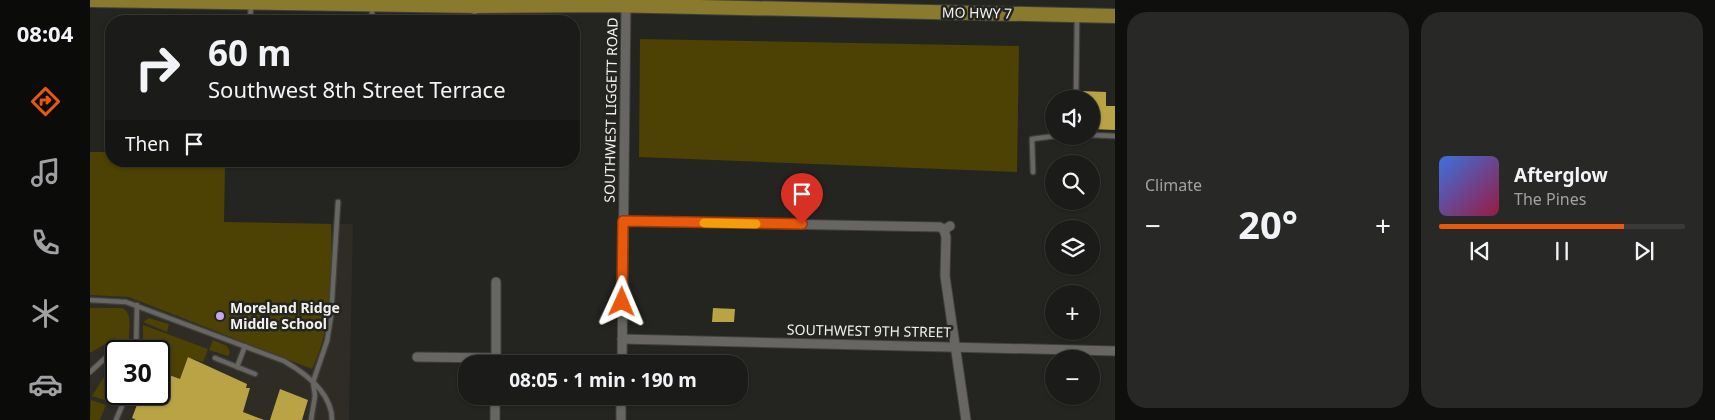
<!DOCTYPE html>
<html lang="en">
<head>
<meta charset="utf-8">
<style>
	body { margin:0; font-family:"Noto Sans",sans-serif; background:#282826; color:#f1f3f6; height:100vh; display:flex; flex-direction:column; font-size:19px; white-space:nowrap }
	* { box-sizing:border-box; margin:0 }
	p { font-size:16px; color:#a0a1a2 }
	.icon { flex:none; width:28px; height:28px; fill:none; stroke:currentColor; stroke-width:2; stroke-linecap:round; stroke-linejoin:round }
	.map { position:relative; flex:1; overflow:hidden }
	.drawer { display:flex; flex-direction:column; gap:12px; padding:12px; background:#0f0f0e; width:600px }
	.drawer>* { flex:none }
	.guide { position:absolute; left:15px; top:15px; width:475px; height:152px; border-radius:20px; box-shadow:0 1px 4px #0004,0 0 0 1px #393938; background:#1b1b19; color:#f1f3f6; overflow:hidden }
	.controls { position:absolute; left:955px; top:90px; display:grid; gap:10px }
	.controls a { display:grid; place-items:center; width:55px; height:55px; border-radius:50%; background:#1b1b19; box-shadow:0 1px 4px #0004,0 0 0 1px #393938; font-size:25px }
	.speed { position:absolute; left:15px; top:340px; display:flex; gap:10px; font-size:25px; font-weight:700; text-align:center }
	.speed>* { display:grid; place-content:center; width:65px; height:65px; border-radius:50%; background:#1b1b19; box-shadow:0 1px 4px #0004,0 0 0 1px #393938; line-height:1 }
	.speed .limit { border:2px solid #111; border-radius:8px; background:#fff; color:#111 }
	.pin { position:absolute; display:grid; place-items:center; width:42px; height:42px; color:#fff; margin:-51px -21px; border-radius:50% 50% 50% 0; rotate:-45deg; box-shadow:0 0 5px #0007 }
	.pin .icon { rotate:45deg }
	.me { position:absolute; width:55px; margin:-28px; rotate:1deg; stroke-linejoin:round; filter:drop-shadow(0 0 4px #0008) }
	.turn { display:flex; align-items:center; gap:18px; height:105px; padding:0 20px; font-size:22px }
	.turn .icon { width:65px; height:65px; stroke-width:2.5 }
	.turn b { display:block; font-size:35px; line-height:42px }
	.then { display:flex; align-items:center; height:48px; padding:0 20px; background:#0003; gap:10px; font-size:19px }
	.big { font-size:38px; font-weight:700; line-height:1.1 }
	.drawer .tile { flex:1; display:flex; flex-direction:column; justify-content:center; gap:8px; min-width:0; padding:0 18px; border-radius:20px; background:#282826 }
	.song { display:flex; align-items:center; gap:15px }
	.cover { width:60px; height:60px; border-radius:8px; background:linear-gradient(135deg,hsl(220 70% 55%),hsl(340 70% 35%)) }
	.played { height:5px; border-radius:2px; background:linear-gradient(90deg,#ea580c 75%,#393938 75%) }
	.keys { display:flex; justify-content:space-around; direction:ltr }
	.heat { display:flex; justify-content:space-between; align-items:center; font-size:28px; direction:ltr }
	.drawer .tiles { flex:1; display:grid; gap:12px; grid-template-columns:repeat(2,1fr) }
	.trip { position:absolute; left:368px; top:355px; width:290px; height:50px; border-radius:20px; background:#1b1b19; box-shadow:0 1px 4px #0004,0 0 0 1px #393938; font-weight:700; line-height:50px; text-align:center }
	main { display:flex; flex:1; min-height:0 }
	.tabs { display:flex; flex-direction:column; width:90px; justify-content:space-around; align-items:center; background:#0b0b0a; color:#a0a1a2 }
	.tabs .icon { width:35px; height:35px }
	.tabs .current { color:#ea580c }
	.tabs b { font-size:22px; color:#f1f3f6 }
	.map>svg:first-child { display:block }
	.built { fill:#2e2c24; fill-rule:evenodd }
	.green { fill:#4d4103 }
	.building { fill:#b9a345 }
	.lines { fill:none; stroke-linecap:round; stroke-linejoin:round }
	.lane-casing { stroke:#403f3d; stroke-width:7 }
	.street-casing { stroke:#403f3d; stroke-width:11 }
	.primary-casing { stroke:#403f3d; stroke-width:16 }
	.lane { stroke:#676663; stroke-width:4.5 }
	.street { stroke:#676663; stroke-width:9 }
	.primary { stroke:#897a2e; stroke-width:14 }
	.route-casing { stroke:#983908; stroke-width:12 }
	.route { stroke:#ea580c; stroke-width:9 }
	.slow { stroke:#f59e0b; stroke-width:9 }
	.poi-dot { fill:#c8a5ef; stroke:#242421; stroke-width:2 }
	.labels { text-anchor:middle; stroke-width:5; stroke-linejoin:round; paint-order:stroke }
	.street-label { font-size:14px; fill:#f2f1f0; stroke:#242421 }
	.poi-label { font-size:14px; font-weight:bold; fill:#f2f1f0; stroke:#242421; text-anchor:start }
</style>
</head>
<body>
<main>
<nav class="tabs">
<b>08:04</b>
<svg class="icon current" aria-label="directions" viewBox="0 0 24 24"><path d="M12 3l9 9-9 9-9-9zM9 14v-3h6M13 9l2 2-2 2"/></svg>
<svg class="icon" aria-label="music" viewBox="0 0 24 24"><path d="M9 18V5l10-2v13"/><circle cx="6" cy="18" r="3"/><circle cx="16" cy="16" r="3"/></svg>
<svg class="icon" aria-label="phone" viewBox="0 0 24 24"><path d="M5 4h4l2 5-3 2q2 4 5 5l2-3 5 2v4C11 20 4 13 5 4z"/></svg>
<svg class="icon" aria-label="climate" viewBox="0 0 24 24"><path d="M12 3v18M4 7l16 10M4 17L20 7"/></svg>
<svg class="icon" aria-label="car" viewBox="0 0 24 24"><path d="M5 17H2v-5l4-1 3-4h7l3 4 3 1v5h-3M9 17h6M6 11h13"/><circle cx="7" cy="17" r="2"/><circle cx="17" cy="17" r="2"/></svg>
</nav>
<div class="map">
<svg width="1025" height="420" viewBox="0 0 1025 420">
	<rect width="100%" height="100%" fill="#242421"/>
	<path class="built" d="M0 152H21V161H135L134 222 263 224 259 420H0ZM26 351H69V394H26Z"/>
	<g class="green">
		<path d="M550 39 929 46 927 172 549 157Z"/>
		<path d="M0 152H21V161H135L134 222 241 224C242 271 243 326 222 369L39 297 0 295Z"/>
		<path d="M0 308H32C44 313 38 332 39 343L29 345 25 338 0 353Z"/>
		<path d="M59 318 79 324 77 332 53 322Z"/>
		<path d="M53 325 118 349 113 362 98 357 90 379 69 369V351H53Z"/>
		<path d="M123 340 137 346 140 352 138 356 119 350Z"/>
		<path d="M26 367V379L17 398 18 401 2 396 12 380Z"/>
		<path d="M1 400 16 405 10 420H0Z"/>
	</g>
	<g class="building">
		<path d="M992 91 1016 92V106H1025V130L1001 129V99H992Z"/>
		<path d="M623 308 645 309 644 322H622Z"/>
		<path d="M98 357 157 384 156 388H160L153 412 174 420H46L42 418 51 394H69V371L90 379Z"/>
		<path d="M190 389 218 400 212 420H180Z"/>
	</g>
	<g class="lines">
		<defs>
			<g id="lane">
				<path d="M160 21 161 5"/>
				<path d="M282 21V7"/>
				<path d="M384 21 385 8"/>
				<path d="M986 99 987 17"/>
				<path d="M1001 135 1025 136"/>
				<path d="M943 172 942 139 965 136"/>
				<path d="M0 300 36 302 194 361C215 373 242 393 242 420"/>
				<path d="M46 350 47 305"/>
				<path d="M125 358 165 374"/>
				<path d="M147 367 155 346"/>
				<path d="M0 372 22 352 46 349"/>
				<path d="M26 420 37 394"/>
				<path d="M221 420 225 396 223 382 237 341 241 317 248 202"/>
			</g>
			<g id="street">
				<path d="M533 221 850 227 854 230 860 226"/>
				<path d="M854 230 856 237 855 276 876 420"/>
				<path d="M532 339 1025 351"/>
				<path d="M327 357 406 358"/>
				<path d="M406 364V282"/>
				<path d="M532 364 536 2"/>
				<path d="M405 398 531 400"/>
				<path d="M405 420V396"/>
				<path d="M531 420V396"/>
			</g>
			<path id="primary" d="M0 0 385 6 517 5 1025 16"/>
		</defs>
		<use href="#lane" class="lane-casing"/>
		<use href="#street" class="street-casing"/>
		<use href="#primary" class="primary-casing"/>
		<use href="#lane" class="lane"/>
		<use href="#street" class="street"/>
		<use href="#primary" class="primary"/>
	</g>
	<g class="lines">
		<defs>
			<path id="route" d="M532 302 533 221 712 224"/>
		</defs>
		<use href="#route" class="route-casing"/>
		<use href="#route" class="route"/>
		<path class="slow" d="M614 223 666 224"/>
	</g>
	<circle class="poi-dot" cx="130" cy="316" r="5"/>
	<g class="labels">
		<g class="street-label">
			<text transform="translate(887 13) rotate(1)" y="5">MO HWY 7</text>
			<text transform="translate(521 110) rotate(-89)" y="5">SOUTHWEST LIGGETT ROAD</text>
			<text transform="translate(779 331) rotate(1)" y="5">SOUTHWEST 9TH STREET</text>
		</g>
		<g class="poi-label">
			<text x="140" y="313">Moreland Ridge<tspan x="140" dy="16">Middle School</tspan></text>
		</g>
	</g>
</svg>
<div class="controls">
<a><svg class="icon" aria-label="sound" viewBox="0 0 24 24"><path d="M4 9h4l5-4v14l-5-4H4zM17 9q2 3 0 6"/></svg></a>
<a><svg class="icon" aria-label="search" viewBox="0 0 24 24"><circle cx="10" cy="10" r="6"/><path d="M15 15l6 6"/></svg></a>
<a><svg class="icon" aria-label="layers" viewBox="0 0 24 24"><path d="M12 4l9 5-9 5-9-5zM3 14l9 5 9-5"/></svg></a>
<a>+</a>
<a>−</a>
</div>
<div class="speed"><div class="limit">30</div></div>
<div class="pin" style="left:712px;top:224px;background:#d93025"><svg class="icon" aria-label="arrive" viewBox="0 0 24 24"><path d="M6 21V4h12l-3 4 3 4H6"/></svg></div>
<svg class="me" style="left:532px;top:302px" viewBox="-20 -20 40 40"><path d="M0-17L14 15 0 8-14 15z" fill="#ea580c" stroke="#fff" stroke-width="4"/></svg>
<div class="trip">08:05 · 1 min · 190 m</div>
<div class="guide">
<div class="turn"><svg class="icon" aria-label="right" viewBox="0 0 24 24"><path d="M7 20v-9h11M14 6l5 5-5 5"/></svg><div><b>60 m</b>Southwest 8th Street Terrace</div></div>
<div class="then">Then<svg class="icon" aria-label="arrive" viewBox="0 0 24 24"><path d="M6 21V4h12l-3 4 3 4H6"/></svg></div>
</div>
</div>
<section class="drawer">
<div class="tiles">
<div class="tile"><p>Climate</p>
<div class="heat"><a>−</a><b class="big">20°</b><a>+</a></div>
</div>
<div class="tile">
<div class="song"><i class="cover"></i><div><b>Afterglow</b><p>The Pines</p></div></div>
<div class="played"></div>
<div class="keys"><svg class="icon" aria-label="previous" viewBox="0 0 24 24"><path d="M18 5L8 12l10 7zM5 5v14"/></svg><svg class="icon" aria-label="pause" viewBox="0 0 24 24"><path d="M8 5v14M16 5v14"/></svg><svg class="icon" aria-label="next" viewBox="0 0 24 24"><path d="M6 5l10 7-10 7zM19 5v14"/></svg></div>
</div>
</div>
</section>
</main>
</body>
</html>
